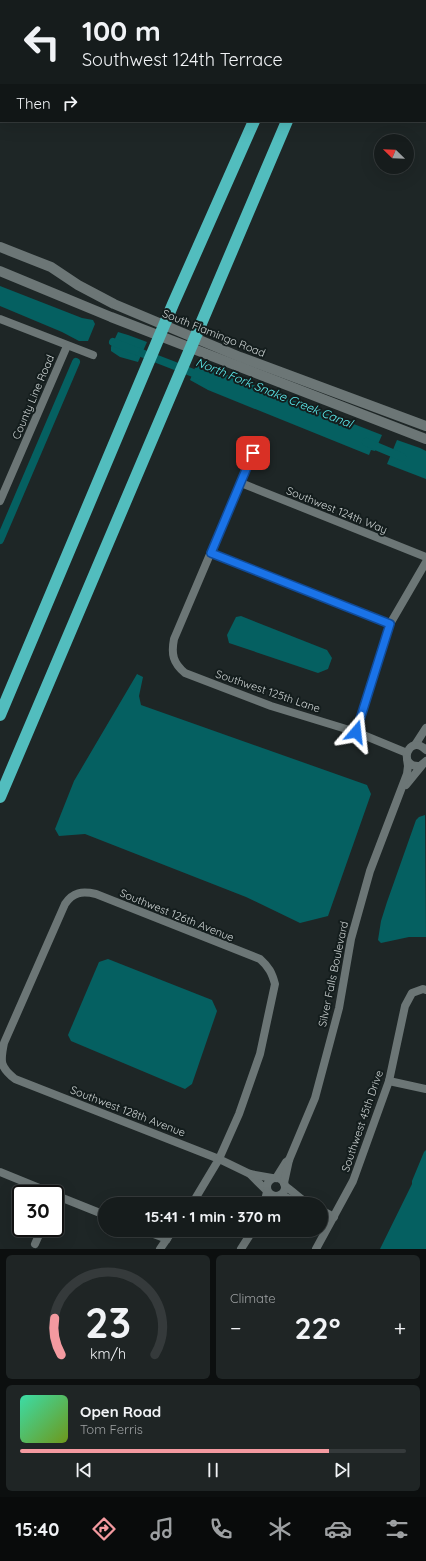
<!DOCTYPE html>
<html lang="en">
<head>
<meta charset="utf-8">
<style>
	body { margin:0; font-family:Quicksand,sans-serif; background:#1f2525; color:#f1f3f6; height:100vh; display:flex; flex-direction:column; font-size:15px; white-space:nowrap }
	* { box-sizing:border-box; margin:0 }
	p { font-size:13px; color:#9ea1a3 }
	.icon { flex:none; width:22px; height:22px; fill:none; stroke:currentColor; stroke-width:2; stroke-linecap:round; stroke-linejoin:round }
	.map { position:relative; height:1249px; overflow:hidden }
	.drawer { display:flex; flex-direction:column; gap:6px; padding:6px; background:#0c0f0f; flex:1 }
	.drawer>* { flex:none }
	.guide { position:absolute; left:0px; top:0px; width:426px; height:122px; box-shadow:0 4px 16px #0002,0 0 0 1px #353a3b; background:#161c1c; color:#f1f3f6; overflow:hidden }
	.needle { width:26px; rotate:293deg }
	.controls { position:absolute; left:374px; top:134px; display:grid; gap:8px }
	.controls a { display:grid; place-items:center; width:40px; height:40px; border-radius:50%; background:#161c1c; box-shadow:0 4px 16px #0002,0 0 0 1px #353a3b; font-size:20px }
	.speed { position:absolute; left:12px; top:1185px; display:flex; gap:8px; font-size:20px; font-weight:700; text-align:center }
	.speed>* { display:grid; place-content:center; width:52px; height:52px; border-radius:50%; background:#161c1c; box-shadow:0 4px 16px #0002,0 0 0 1px #353a3b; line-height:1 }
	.speed .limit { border:2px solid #111; border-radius:6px; background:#fff; color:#111 }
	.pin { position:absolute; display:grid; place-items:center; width:34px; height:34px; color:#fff; margin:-17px; border-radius:8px; box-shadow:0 2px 6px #0006 }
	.me { position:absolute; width:44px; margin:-22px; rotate:17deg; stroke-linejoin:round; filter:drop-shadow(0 0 3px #0008) }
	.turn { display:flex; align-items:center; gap:14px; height:84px; padding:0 16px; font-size:18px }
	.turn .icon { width:52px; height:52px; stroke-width:2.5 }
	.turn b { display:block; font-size:28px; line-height:34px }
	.then { display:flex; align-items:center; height:38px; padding:0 16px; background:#0003; gap:8px; font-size:15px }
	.big { font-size:30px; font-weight:700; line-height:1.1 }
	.drawer .tile { flex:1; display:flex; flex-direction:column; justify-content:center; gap:6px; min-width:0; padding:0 14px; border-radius:6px; background:#1f2525 }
	.drawer .dial { align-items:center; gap:0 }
	.dial svg { height:104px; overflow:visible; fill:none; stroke:#353a3b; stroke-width:7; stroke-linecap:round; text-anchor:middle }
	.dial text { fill:#f1f3f6; stroke:none }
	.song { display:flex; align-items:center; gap:12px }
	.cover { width:48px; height:48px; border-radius:6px; background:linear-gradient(135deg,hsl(160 70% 55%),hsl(80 70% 35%)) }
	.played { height:4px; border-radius:2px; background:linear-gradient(90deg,#f49aa0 80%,#353a3b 80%) }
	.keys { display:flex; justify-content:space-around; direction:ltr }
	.heat { display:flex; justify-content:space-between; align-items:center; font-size:22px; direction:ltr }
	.drawer .tiles { flex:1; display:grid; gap:6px; grid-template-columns:1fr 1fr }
	.tile:last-child { grid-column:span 2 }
	.trip { position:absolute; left:98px; top:1197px; width:230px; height:40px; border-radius:20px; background:#161c1c; box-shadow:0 4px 16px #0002,0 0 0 1px #353a3b; font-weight:700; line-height:40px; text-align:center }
	.tab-bar { display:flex; height:64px; justify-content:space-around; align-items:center; background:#090b0b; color:#9ea1a3 }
	.tab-bar .icon { width:28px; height:28px }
	.tab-bar .active { color:#f49aa0 }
	.tab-bar b { font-size:18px; color:#f1f3f6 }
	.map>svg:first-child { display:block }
	.water { fill:#056061 }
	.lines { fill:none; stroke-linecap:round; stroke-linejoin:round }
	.canal { stroke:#056061; stroke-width:8 }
	.minor { stroke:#6c7676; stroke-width:8 }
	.secondary { stroke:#6c7676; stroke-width:10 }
	.motorway { stroke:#52bdbe; stroke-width:12 }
	.route-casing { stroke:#114b97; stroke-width:10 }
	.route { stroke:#1a73e8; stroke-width:7 }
	.labels { text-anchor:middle; stroke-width:4; stroke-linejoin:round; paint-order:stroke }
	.street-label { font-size:11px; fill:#cdd3d3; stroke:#141d1d }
	.water-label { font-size:12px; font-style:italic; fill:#5eeff1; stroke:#141d1d }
</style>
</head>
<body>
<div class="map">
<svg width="426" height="1249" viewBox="0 0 426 1249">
	<rect width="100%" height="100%" fill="#1e2626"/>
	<g class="water">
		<path d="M0 286 82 318 93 320 95 324 88 341H79L62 332 0 306Z"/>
		<path d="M118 332 128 335 147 342 138 362 120 357 111 351V347Z"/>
		<path d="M197 363 382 435 375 451 371 450 369 455 208 390 190 380Z"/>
		<path d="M397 440 420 448 426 451V479L387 464Z"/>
		<path d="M241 616 327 650 332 658 328 669 318 673 229 643 227 635 236 617Z"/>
		<path d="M137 674 143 677 139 696 141 705 367 785 371 794 328 916 300 923 246 897 85 834 59 836 55 829 74 781Z"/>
		<path d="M425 815 426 937H409L381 943 378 940 381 921 387 902 416 820 419 817Z"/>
		<path d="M108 959 212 1000 217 1011 192 1084 185 1089 71 1041 68 1035 99 962Z"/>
		<path d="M426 1150V1249H380L412 1184V1181L424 1152Z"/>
	</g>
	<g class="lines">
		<g class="canal">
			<path d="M113 342 201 376"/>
			<path d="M366 442 402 457"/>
			<path d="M0 540 76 362"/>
		</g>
		<g class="minor">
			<path d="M0 319 93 355"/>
			<path d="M253 453 174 639C171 654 173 663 185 673L271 706 356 732 407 753"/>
			<path d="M241 483 426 557"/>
			<path d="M0 501 67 346"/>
			<path d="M211 553 390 624"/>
			<path d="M356 732 390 624 426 562"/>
			<path d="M415 745 426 728"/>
			<path d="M426 750C409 732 396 768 420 766L426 761"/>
			<path d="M406 785 423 764"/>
			<path d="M389 1081 426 1089"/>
			<path d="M0 1172 54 1194"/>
			<path d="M250 1174 266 1190"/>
			<circle cx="276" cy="1187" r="9"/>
			<path d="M276 1178 286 1162 289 1160"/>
			<path d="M284 1183 289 1160 315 1098 339 1008 351 939 370 871 407 774 408 766 407 759"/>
			<path d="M285 1186C294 1192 300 1199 309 1204"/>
			<path d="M55 1195 105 1215"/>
			<path d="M281 1195 292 1200 300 1199"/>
			<path d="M192 1204 219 1159 239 1114 260 1054 275 984C272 973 269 967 260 959L96 894C82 891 73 892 65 904L4 1043C0 1062 0 1067 15 1079L219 1159 250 1174 272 1178"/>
			<path d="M264 1204 267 1192"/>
			<path d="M321 1210 334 1217"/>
			<path d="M143 1230 167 1239"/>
			<path d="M35 1244 42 1228"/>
			<path d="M160 1249 173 1230"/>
			<path d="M241 1249 253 1230"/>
			<path d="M316 1249 353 1181 389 1081 405 1006 412 993 423 989 426 990"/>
		</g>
		<g class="secondary">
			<path d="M0 247 51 267 78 285 114 304 240 357 426 426"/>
			<path d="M0 271 111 317 426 439"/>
		</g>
		<g class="motorway">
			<path d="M306 1 307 0"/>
			<path d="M337 1V0"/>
			<path d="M0 715 173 304 254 121"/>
			<path d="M0 797 287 121"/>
		</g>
	</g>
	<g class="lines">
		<defs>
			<path id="route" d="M253 453 211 553 390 624 356 732"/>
		</defs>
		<use href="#route" class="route-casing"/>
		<use href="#route" class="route"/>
	</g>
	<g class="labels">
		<g class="street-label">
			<text transform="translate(214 333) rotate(22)" y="4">South Flamingo Road</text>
			<text transform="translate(33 397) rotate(-67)" y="4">County Line Road</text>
			<text transform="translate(337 510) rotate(22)" y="4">Southwest 124th Way</text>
			<text transform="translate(268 691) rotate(19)" y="4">Southwest 125th Lane</text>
			<text transform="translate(177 915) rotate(22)" y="4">Southwest 126th Avenue</text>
			<text transform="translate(333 974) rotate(-78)" y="4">Silver Falls Boulevard</text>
			<text transform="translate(128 1111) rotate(21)" y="4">Southwest 128th Avenue</text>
			<text transform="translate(362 1121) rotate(-71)" y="4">Southwest 45th Drive</text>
		</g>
		<g class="water-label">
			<text transform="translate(274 393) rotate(22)" y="4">North Fork Snake Creek Canal</text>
		</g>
	</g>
</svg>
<div class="controls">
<a><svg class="needle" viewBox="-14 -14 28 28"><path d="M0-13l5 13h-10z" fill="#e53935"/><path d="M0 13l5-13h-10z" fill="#9ea1a3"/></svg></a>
</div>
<div class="speed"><div class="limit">30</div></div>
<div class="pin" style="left:253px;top:453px;background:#d93025"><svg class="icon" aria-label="arrive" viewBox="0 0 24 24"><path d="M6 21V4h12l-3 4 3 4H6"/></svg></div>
<svg class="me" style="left:356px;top:732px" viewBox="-20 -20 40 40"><path d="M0-17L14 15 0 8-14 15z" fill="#1a73e8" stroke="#fff" stroke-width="4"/></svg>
<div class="trip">15:41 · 1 min · 370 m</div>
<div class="guide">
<div class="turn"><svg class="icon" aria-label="left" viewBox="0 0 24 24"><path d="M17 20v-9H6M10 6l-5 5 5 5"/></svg><div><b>100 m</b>Southwest 124th Terrace</div></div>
<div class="then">Then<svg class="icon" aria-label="right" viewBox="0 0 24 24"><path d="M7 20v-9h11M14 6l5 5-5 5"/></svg></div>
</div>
</div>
<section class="drawer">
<div class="tiles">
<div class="tile dial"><svg viewBox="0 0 100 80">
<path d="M14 69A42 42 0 1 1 86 69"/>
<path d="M14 69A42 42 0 0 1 9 41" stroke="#f49aa0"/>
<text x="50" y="56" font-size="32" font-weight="700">23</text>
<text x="50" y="72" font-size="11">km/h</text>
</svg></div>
<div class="tile"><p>Climate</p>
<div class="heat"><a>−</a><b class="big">22°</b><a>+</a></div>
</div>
<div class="tile">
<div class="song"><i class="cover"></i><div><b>Open Road</b><p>Tom Ferris</p></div></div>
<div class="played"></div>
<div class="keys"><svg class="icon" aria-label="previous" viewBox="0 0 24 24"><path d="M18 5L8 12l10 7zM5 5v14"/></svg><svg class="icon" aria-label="pause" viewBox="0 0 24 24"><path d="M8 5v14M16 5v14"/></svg><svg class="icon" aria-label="next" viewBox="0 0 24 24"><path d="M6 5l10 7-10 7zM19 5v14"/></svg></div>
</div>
</div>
</section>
<nav class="tab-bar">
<b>15:40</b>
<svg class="icon active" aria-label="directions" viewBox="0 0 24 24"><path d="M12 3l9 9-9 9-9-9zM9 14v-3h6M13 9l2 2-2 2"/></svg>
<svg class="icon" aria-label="music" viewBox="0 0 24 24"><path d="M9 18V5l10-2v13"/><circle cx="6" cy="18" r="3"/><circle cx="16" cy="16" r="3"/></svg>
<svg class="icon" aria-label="phone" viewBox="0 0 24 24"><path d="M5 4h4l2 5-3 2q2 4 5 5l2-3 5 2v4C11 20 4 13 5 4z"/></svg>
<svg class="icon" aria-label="climate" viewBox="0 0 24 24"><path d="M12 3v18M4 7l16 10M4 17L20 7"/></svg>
<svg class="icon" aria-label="car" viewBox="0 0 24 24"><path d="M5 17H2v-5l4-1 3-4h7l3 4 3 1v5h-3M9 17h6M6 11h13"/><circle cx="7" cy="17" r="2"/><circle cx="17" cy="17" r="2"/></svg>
<svg class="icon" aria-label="filters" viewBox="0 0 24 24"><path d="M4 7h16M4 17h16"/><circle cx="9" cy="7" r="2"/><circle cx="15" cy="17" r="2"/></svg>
</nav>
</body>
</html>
